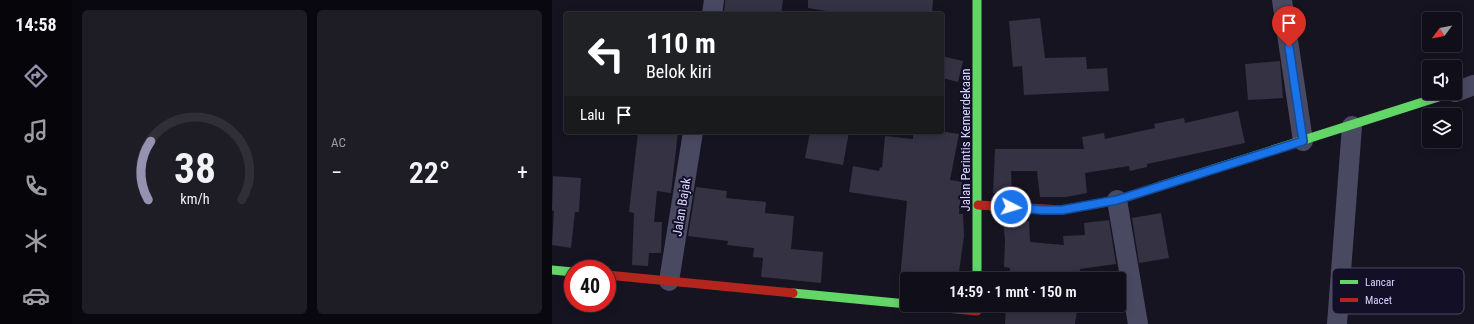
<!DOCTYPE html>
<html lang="id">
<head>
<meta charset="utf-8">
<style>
	body { margin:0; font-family:"Roboto Condensed",sans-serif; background:#1e1d26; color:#f1f3f6; height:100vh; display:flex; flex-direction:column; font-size:15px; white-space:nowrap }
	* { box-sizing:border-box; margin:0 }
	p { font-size:13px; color:#9c9ca2 }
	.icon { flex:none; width:22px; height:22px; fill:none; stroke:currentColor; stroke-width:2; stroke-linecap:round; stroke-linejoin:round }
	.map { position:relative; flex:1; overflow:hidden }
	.panel { display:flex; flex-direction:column; gap:10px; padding:10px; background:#09080e; width:480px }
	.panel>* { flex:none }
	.top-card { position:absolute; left:12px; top:12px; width:380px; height:122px; border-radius:4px; box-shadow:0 2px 10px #0003,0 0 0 1px #302f38; background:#202124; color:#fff; overflow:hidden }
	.needle { width:26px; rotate:238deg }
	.tools { position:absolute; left:870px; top:12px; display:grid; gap:8px }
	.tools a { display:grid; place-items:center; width:40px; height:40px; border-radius:4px; background:#100f19; box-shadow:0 2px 10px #0003,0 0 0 1px #302f38; font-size:20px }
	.speed { position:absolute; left:12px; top:260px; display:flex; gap:8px; font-size:20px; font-weight:700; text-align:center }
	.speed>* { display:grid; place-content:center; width:52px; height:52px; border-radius:50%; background:#100f19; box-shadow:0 2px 10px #0003,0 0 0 1px #302f38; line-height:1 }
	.speed .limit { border:6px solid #d22; background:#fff; color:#111 }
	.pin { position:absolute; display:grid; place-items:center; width:34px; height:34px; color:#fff; margin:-41px -17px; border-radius:50% 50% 50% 0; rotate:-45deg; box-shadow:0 0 4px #0007 }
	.pin .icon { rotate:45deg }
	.me { position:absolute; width:44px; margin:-22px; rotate:95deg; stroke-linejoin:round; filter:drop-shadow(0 0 3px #0008) }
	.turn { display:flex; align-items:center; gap:14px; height:84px; padding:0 16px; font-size:18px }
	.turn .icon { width:52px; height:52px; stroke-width:2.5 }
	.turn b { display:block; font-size:28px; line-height:34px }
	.then { display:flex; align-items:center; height:38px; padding:0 16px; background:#0003; gap:8px; font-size:15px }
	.big { font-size:30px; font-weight:600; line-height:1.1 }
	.panel .card { flex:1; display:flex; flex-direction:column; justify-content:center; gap:6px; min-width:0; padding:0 14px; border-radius:6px; background:#1e1d26 }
	.panel .dial { align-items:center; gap:0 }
	.dial svg { height:104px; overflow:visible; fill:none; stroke:#302f38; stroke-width:7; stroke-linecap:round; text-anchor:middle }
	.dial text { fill:#f1f3f6; stroke:none }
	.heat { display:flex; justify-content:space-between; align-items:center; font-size:22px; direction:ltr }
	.panel .tiles { flex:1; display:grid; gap:10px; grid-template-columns:repeat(2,1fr) }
	.trip { position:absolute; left:348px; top:272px; width:226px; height:40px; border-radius:4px; background:#100f19; box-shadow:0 2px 10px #0003,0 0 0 1px #302f38; font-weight:600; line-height:40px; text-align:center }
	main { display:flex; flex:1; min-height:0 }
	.dock { display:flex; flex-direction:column; width:72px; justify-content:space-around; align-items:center; background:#06060a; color:#9c9ca2 }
	.dock .icon { width:28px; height:28px }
	.dock .current { color:#9591b1 }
	.dock b { font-size:18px; color:#f1f3f6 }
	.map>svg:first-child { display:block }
	.building { fill:#343243 }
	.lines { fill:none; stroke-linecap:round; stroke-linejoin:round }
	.street { stroke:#4a4962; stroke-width:20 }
	.fast { stroke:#63d668; stroke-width:9 }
	.jam { stroke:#b3261e; stroke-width:9 }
	.route-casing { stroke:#114b97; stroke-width:10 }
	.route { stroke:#1a73e8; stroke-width:7 }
	.labels { text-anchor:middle; stroke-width:4; stroke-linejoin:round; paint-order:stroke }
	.street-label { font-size:13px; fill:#d9d4ff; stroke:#130f26 }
	.key { fill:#130f26; stroke:#4e4a67; stroke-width:1 }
	.key-label { font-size:11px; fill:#d9d4ff }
</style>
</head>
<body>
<main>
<nav class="dock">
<b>14:58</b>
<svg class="icon current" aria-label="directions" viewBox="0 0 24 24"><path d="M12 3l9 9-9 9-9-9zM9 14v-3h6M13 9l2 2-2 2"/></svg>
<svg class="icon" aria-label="music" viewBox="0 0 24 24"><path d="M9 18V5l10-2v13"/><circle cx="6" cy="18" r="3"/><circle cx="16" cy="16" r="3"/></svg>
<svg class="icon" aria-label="phone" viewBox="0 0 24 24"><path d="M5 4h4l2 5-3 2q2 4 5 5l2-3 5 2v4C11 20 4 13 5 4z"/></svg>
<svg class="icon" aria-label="climate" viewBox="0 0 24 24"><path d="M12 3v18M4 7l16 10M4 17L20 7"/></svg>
<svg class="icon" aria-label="car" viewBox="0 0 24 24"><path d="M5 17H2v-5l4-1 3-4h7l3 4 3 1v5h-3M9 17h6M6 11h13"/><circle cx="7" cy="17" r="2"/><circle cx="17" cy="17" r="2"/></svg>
</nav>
<section class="panel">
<div class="tiles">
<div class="card dial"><svg viewBox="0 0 100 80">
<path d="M14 69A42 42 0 1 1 86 69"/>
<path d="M14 69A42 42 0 0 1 16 24" stroke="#9591b1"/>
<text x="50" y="56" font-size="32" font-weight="700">38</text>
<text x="50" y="72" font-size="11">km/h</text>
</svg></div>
<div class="card"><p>AC</p>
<div class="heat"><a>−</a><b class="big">22°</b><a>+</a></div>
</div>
</div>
</section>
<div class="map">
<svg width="922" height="324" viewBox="0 0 922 324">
	<rect width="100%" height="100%" fill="#161421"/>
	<g class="building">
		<path d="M173 0H231L229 14H172Z"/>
		<path d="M256 0H381L380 14H293L256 8Z"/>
		<path d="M488 18 493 58 534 57 535 69 555 68 557 91 472 95 470 66 461 67 457 21Z"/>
		<path d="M390 56 411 61 406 82 390 78Z"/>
		<path d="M728 61 731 98 696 100 693 64Z"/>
		<path d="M686 111 693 143 595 164V167L578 171 577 166 533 173 535 193 514 197H488L485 171H459L460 194 441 193 443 149H532L530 137 552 133 553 139 603 128 602 124 632 118 633 123Z"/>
		<path d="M86 132H126L119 193 105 191 102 222H110L109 253H97L96 266 80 265 82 213 77 212Z"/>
		<path d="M258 132H297L291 165 253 158Z"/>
		<path d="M361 132H394L407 134 398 180 410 182 407 214H411L412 236 406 279H355V291H347L355 201 297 192 301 166 327 171 328 167 330 168 333 136 361 139Z"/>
		<path d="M1 176 29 178 27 212H23L19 248 0 245 2 211 0 210Z"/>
		<path d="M144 187 175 191 174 198 214 202 213 213 242 216 239 249 271 252 269 283 209 277 211 258 201 257 202 248 175 245 176 241 136 236Z"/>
		<path d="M609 213 617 258 587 263 580 218Z"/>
		<path d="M451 220 477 221 478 242 512 245 511 236 533 235 532 223 557 220 564 264 528 269 527 279H457L458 268 452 267 453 240Z"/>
		<path d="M454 305H526L523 324H453Z"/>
	</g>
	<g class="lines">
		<g class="street">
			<path d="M730 0 751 141"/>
			<path d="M160 14 162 0"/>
			<path d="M903 92 922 85"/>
			<path d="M565 200 586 324"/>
			<path d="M117 281 141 132"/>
			<path d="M785 324 800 126"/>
		</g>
		<g class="fast">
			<path d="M425 0V279"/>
			<path d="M608 186 899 93"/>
			<path d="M0 270 21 272"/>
			<path d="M241 293 355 304"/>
		</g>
		<g class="jam">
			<path d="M426 205 510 210 565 200 608 186"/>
			<path d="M55 275 241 293"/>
			<path d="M361 305 425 311"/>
		</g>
	</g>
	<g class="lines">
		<defs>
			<path id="route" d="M459 207 490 210H510L565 200 751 141 737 47"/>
		</defs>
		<use href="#route" class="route-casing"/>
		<use href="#route" class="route"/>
	</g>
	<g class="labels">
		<g class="street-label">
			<text transform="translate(413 140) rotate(-90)" y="5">Jalan Perintis Kemerdekaan</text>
			<text transform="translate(129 207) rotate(-81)" y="5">Jalan Bajak</text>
		</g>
	</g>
	<rect x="780" y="268" width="132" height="46" rx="6" class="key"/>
	<rect x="788" y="280" width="18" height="4" fill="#63d668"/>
	<rect x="788" y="298" width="18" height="4" fill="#b3261e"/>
	<g class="key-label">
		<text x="813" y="286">Lancar</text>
		<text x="813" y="304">Macet</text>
	</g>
</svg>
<div class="tools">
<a><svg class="needle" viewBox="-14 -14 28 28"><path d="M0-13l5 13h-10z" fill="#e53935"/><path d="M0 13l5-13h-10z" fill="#9c9ca2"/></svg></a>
<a><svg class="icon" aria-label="sound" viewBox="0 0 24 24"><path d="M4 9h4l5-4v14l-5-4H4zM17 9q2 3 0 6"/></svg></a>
<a><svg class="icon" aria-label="layers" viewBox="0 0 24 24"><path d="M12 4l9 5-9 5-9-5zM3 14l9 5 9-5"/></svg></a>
</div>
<div class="speed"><div class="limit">40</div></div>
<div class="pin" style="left:737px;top:47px;background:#d93025"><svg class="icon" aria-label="arrive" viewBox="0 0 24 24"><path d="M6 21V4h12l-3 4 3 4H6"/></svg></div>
<svg class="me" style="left:459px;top:207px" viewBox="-20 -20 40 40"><circle r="17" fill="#1a73e8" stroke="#fff" stroke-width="3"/><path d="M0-11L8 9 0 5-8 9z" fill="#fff"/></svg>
<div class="trip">14:59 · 1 mnt · 150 m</div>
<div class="top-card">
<div class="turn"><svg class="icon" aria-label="left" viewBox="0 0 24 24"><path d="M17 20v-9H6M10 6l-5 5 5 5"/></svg><div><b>110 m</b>Belok kiri</div></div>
<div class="then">Lalu<svg class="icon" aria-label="arrive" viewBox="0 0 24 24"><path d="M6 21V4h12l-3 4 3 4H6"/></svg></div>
</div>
</div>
</main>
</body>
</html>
